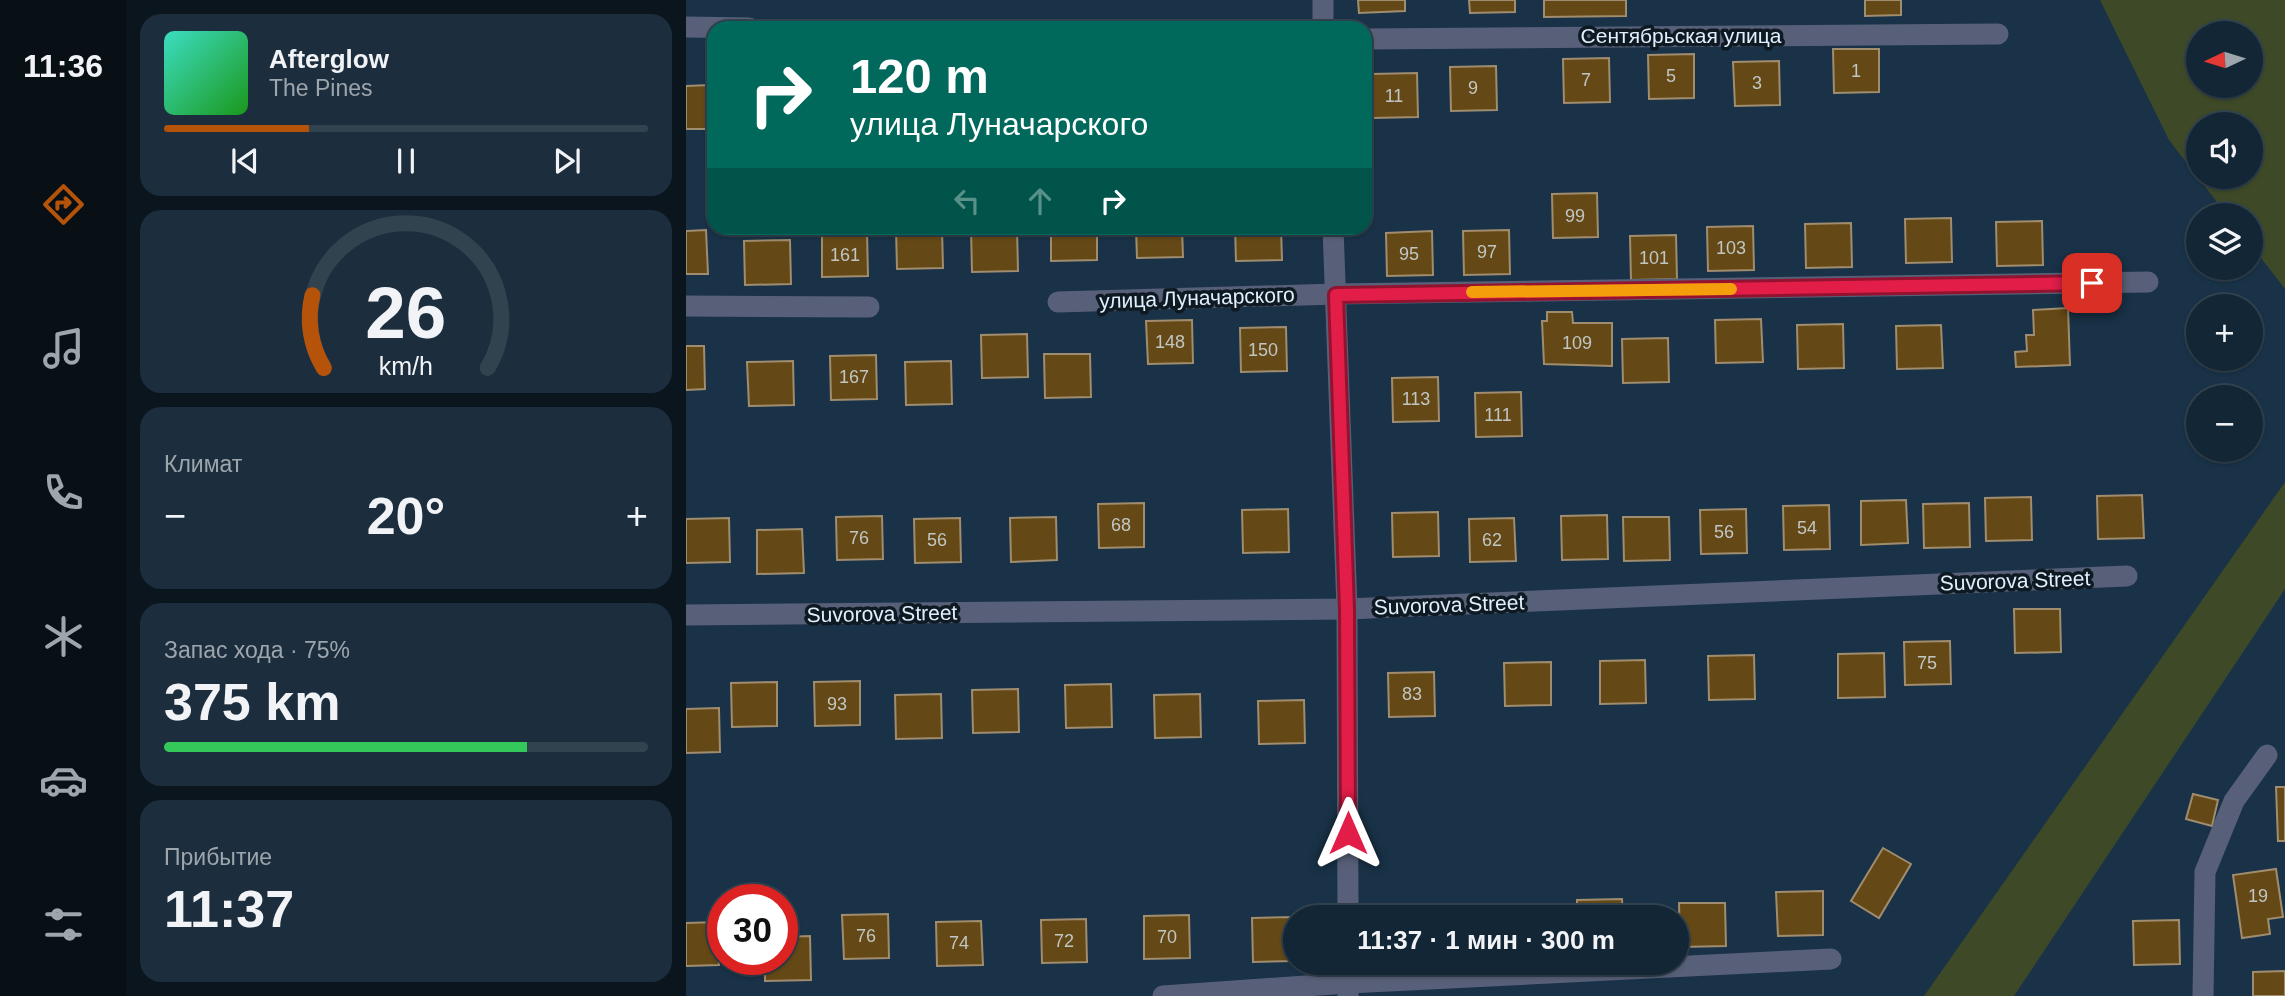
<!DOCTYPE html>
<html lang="ru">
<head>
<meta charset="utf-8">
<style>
	body { margin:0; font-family:Arial,sans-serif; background:#1c2e3d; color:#f1f3f6; height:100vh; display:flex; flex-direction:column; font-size:26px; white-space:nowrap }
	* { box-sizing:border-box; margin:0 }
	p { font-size:23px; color:#9da5ad }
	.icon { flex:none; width:38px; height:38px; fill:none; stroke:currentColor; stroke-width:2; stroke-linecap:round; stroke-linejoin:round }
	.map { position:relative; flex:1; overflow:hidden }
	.side { display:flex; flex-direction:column; gap:14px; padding:14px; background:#0a151d; width:560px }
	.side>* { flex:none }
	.top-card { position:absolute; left:21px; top:21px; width:665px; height:214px; border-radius:21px; box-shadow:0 2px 5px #0004,0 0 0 2px #324350; background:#00695c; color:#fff; overflow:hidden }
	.needle { width:46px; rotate:266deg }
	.controls { position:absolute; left:1500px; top:21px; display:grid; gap:14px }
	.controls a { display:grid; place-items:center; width:77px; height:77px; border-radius:50%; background:#132635; box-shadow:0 2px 5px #0004,0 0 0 2px #324350; font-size:35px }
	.speed { position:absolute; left:21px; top:884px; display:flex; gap:14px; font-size:35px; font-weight:700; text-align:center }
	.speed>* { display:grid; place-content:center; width:91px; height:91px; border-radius:50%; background:#132635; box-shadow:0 2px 5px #0004,0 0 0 2px #324350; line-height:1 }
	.speed .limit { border:10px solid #d22; background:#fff; color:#111 }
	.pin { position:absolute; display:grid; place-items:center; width:60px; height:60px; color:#fff; margin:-30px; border-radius:14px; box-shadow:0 4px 10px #0006 }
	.me { position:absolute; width:77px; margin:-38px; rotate:0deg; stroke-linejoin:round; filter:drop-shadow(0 0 5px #0008) }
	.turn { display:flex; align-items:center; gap:24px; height:147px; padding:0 28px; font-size:32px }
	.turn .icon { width:91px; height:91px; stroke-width:2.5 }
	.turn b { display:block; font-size:49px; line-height:60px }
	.lanes { display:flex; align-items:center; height:66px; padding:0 28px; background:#0003; justify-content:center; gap:35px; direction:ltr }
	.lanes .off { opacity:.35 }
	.big { font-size:52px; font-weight:700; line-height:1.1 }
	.side .tile { flex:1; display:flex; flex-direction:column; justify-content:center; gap:10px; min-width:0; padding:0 24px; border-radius:21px; background:#1c2e3d }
	.side .dial { align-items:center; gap:0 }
	.dial svg { height:182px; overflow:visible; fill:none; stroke:#324350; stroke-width:7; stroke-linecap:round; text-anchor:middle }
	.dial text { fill:#f1f3f6; stroke:none }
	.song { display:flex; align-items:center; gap:21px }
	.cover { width:84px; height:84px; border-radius:10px; background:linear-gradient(135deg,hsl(170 70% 55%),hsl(120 70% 35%)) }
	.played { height:7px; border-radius:4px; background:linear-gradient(90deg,#b45309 30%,#324350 30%) }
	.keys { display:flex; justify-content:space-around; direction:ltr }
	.heat { display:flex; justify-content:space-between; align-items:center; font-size:38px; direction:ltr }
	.charge { height:10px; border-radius:5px; background:linear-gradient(90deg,#34c759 75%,#324350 0) }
	.trip { position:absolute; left:597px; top:905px; width:406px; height:70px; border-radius:35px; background:#132635; box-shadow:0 2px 5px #0004,0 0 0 2px #324350; font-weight:700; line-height:70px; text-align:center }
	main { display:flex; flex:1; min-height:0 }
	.menu { display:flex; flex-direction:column; width:126px; justify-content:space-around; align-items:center; background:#080f15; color:#9da5ad }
	.menu .icon { width:49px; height:49px }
	.menu .active { color:#b45309 }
	.menu b { font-size:32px; color:#f1f3f6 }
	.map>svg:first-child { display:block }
	.green { fill:#3e4a27; fill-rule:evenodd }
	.building { fill:#644916; stroke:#a08c6e; stroke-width:2 }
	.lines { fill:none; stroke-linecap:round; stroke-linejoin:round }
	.minor { stroke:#586079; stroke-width:21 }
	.route-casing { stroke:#92132f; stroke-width:18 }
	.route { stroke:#e11d48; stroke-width:12 }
	.slow { stroke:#f59e0b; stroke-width:12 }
	.labels { text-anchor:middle; stroke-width:7; stroke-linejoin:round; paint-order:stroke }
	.number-label { font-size:18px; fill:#c1c6c3 }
	.street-label { font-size:21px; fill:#e0effd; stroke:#0e1922 }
</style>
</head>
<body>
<main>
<nav class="menu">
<b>11:36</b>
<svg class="icon active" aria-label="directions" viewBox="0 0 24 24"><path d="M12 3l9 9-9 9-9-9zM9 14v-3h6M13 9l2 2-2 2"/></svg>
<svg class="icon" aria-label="music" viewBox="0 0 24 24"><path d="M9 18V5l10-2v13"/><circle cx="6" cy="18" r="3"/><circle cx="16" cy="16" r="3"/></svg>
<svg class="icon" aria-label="phone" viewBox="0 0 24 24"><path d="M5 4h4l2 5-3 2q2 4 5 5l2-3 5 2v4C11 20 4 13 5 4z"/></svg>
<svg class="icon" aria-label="climate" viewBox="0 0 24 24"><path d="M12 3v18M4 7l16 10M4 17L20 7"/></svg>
<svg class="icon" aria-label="car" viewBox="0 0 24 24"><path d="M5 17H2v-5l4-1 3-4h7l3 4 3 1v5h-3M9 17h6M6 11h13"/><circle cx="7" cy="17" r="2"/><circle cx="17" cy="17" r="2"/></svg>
<svg class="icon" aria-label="filters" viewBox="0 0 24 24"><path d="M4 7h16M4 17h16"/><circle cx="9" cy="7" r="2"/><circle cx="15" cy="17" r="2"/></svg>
</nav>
<section class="side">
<div class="tile">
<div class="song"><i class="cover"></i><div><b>Afterglow</b><p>The Pines</p></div></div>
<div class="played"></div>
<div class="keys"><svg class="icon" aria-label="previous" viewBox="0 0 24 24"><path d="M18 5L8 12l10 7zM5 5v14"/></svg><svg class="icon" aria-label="pause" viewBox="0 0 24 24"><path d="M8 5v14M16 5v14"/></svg><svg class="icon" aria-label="next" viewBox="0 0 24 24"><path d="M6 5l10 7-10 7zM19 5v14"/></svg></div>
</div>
<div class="tile dial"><svg viewBox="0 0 100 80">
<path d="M14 69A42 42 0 1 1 86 69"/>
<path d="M14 69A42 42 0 0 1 9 37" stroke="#b45309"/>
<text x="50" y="56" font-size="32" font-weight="700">26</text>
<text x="50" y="72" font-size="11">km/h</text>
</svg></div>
<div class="tile"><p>Климат</p>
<div class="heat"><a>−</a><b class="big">20°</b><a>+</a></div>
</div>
<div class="tile"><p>Запас хода · 75%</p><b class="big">375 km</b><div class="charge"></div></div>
<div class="tile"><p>Прибытие</p><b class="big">11:37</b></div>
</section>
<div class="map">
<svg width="1599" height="996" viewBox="0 0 1599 996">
	<rect width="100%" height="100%" fill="#193247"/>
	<g class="green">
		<path d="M1414 0H1599V289L1565 245 1564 215H1541L1483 140ZM1512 33H1564V86H1512ZM1512 124H1564V177H1512Z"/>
		<path d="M1599 482V589L1328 996H1238Z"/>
	</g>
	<g class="building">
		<path d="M672 0H719V11L673 13Z"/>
		<path d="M783 0H829V12L784 13Z"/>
		<path d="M858 0H940V16L858 17Z"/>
		<path d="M1179 0H1215V15L1179 16Z"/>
		<path d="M1147 49H1193V92L1148 93Z"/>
		<path d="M1008 54V98L963 99 962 55Z"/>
		<path d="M923 58 924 102 878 103 877 59Z"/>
		<path d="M1093 61 1094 105 1049 106 1047 62Z"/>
		<path d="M810 66 811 110 765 111 764 67Z"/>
		<path d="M731 73 732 117 686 118 685 74Z"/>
		<path d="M24 85 25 129H0V86Z"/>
		<path d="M911 193 912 237 867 238 866 194Z"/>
		<path d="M1265 218 1266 262 1220 263 1219 219Z"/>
		<path d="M1356 221 1357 265 1311 266 1310 222Z"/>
		<path d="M1165 223 1166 267 1120 268 1119 224Z"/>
		<path d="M1067 226 1068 270 1022 271 1021 227Z"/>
		<path d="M210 228H256L257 268 211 269Z"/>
		<path d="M285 228H331L332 271 286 272Z"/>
		<path d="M365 228H411V260L365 261Z"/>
		<path d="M450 228H496L497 257 451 258Z"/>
		<path d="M549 228H595L596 260 550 261Z"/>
		<path d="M20 230 22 274H0V231Z"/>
		<path d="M823 230 824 274 778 275 777 231Z"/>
		<path d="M746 231 747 275 701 276 700 233Z"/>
		<path d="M181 232 182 276 136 277V233Z"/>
		<path d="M990 235 991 279 945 280 944 236Z"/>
		<path d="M104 240 105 284 59 285 58 241Z"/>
		<path d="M1382 308 1384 365 1330 367 1329 352 1341 351 1340 335H1348L1347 310Z"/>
		<path d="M861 312H886L887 323H926V366L858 364 856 321H861Z"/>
		<path d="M1075 319 1077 362 1030 363 1029 320Z"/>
		<path d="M506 320 507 363 462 364 460 321Z"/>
		<path d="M1157 324 1158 368 1112 369 1111 325Z"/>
		<path d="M1255 325 1257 368 1211 369 1210 326Z"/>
		<path d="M600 327 601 371 555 372 554 328Z"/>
		<path d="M341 334 342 377 296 378 295 335Z"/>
		<path d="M982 338 983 382 937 383 936 339Z"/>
		<path d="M0 346H18L19 389 0 390Z"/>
		<path d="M358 354H404L405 397 359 398Z"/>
		<path d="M190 355 191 399 145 400 144 356Z"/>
		<path d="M107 361 108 405 63 406 61 362Z"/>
		<path d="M265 361 266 404 220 405 219 362Z"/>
		<path d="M752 377 753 421 707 422 706 378Z"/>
		<path d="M835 392 836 436 790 437 789 393Z"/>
		<path d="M1456 495 1458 538 1412 539 1411 496Z"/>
		<path d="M1345 497 1346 540 1300 541 1299 498Z"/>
		<path d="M1220 500 1222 543 1175 545V501Z"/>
		<path d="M458 503V547L413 548 412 504Z"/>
		<path d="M1283 503 1284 547 1238 548 1237 504Z"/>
		<path d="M1143 505 1144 549 1098 550 1097 506Z"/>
		<path d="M602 509 603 552 557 553 556 510Z"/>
		<path d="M1060 509 1061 553 1015 554 1014 510Z"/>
		<path d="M752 512 753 556 707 557 706 513Z"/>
		<path d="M921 515 922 559 876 560 875 516Z"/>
		<path d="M196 516 197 559 151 560 150 517Z"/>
		<path d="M370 517 371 560 325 562 324 518Z"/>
		<path d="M937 517H983L984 560 938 561Z"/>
		<path d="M43 518 44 562 0 563V519Z"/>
		<path d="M274 518 275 562 229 563 228 519Z"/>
		<path d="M828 518 830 561 784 562 783 519Z"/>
		<path d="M116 529 118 573 71 574V530Z"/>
		<path d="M1328 609H1374L1375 652 1329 653Z"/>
		<path d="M1264 641 1265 684 1219 685 1218 642Z"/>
		<path d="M1198 653 1199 697 1152 698V654Z"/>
		<path d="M1068 655 1069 699 1023 700 1022 656Z"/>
		<path d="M959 660 960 703 914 704V661Z"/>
		<path d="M865 662V705L819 706 818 663Z"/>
		<path d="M748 672 749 716 703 717 702 673Z"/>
		<path d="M174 681V725L129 726 128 682Z"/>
		<path d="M91 682V726L46 727 45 683Z"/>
		<path d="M425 684 426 727 380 728 379 685Z"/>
		<path d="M332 689 333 732 287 733 286 690Z"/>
		<path d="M255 694 256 738 210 739 209 695Z"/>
		<path d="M514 694 515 737 469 738 468 695Z"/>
		<path d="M618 700 619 743 573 744 572 701Z"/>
		<path d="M33 708 34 752 0 753V709Z"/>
		<path d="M1590 787H1599V841H1592Z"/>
		<path d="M1507 794 1532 800 1526 826 1500 819Z"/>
		<path d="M1197 848 1225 864 1193 918 1165 901Z"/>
		<path d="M1590 869 1597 917 1582 919 1584 934 1556 938 1547 875Z"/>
		<path d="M1137 891V935L1092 936 1090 892Z"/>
		<path d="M936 899 937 917H891V900Z"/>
		<path d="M993 903H1039L1040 946 994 947Z"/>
		<path d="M819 907H865L866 917H819Z"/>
		<path d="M755 911V917H709V912Z"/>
		<path d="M810 912V917H765V913Z"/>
		<path d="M202 914 203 958 158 959 156 915Z"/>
		<path d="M503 915 504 958 458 959V916Z"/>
		<path d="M609 917V961L567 962 566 918Z"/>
		<path d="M400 919 401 962 356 963 355 920Z"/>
		<path d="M1493 920 1494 964 1448 965 1447 921Z"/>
		<path d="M295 921 297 965 251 966 250 922Z"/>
		<path d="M32 922 33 965 0 966V923Z"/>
		<path d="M124 936 125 980 79 981V959H96V937Z"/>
		<path d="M1599 971V996H1567V972Z"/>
	</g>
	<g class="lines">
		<g class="minor">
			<path d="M637 0V28"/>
			<path d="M0 27 63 28"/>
			<path d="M679 39 1312 34"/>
			<path d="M647 228 661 609 662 917"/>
			<path d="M372 302 650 294 1462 282"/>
			<path d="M0 306 183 307"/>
			<path d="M0 615 661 609 1441 576"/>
			<path d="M662 962V996"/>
			<path d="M477 996 662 983 1145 959"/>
			<path d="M1517 996 1519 872 1548 801 1581 755"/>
		</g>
	</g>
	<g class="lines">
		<defs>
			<path id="route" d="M662 833 661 610 650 295 1406 283"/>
		</defs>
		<use href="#route" class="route-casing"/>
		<use href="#route" class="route"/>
		<path class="slow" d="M786 292 1045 289"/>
	</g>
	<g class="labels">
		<g class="number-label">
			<text x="1170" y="77">1</text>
			<text x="985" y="82">5</text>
			<text x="900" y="86">7</text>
			<text x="1071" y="89">3</text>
			<text x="787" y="94">9</text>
			<text x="708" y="102">11</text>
			<text x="889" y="222">99</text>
			<text x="1045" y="254">103</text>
			<text x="801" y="258">97</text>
			<text x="723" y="260">95</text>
			<text x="159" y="261">161</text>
			<text x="968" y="264">101</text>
			<text x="484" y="348">148</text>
			<text x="891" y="349">109</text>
			<text x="577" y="356">150</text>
			<text x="168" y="383">167</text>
			<text x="730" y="405">113</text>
			<text x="812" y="421">111</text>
			<text x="435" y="531">68</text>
			<text x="1121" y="534">54</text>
			<text x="1038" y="538">56</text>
			<text x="173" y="544">76</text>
			<text x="251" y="546">56</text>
			<text x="806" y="546">62</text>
			<text x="1241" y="669">75</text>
			<text x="726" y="700">83</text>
			<text x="151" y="710">93</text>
			<text x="1572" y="902">19</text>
			<text x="180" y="942">76</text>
			<text x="481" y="943">70</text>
			<text x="378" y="947">72</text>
			<text x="273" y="949">74</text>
		</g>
		<g class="street-label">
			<text x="995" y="43">Сентябрьская улица</text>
			<text transform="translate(511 298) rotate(-2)" y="7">улица Луначарского</text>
			<text transform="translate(1329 581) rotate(-2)" y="7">Suvorova Street</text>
			<text transform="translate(763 605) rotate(-2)" y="7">Suvorova Street</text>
			<text transform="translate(196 614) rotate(-1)" y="7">Suvorova Street</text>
		</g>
	</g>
</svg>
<div class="controls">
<a><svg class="needle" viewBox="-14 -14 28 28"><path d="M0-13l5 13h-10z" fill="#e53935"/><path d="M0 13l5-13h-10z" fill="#9da5ad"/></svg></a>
<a><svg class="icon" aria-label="sound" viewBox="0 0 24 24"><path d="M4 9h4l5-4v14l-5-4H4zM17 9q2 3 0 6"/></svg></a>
<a><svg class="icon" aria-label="layers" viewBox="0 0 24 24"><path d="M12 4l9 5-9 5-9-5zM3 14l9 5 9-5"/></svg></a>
<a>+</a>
<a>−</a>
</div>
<div class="speed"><div class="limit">30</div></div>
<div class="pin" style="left:1406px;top:283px;background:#d93025"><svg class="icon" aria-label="arrive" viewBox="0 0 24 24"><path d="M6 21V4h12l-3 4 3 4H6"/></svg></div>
<svg class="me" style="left:662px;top:833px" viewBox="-20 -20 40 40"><path d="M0-17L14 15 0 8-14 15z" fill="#e11d48" stroke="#fff" stroke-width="4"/></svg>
<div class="trip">11:37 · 1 мин · 300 m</div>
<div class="top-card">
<div class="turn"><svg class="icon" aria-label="right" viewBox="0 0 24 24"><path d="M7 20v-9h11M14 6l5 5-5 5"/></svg><div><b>120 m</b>улица Луначарского</div></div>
<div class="lanes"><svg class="icon off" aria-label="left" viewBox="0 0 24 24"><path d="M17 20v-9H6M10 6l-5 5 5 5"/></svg><svg class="icon off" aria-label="ahead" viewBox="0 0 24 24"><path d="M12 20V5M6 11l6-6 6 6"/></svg><svg class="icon" aria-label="right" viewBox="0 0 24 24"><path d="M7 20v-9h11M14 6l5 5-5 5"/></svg></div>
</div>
</div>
</main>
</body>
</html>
